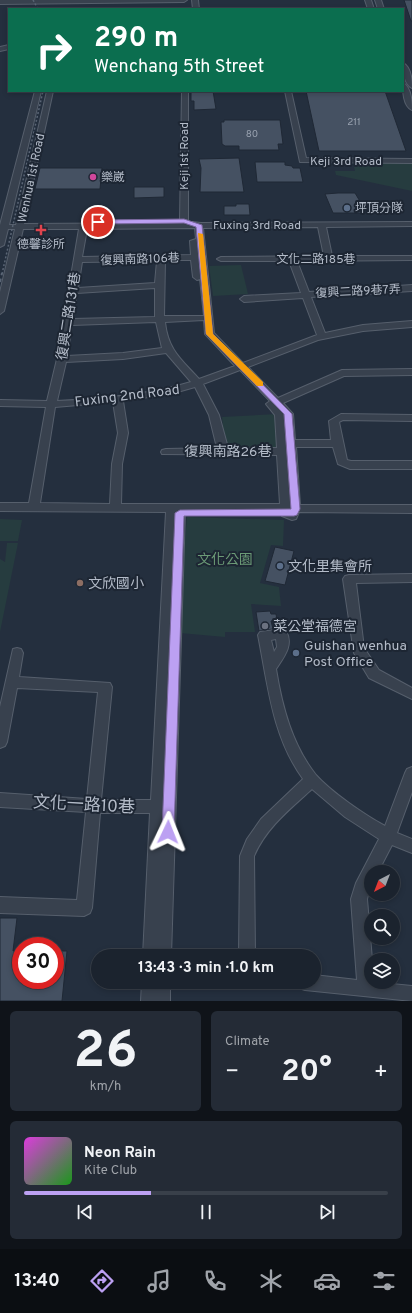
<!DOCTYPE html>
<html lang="en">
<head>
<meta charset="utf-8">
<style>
	body { margin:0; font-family:Overpass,"Noto Sans TC",sans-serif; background:#242b36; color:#f1f3f6; height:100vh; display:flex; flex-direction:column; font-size:15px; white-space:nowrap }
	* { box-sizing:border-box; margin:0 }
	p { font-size:13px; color:#a0a4aa }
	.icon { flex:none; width:22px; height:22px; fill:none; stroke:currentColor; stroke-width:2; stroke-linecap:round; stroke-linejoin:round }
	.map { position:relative; height:1001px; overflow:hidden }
	.sheet { display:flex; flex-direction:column; gap:10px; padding:10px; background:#0f1319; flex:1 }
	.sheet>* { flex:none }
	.banner { position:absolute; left:8px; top:8px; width:396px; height:84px; border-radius:0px; box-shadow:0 2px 6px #0003,0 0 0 1px #39404a; background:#0b6e4f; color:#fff; overflow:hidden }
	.needle { width:26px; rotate:222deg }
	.buttons { position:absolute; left:364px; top:865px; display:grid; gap:8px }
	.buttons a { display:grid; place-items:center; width:36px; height:36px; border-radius:50%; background:#1b232e; box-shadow:0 2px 6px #0003,0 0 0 1px #39404a; font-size:20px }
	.speed { position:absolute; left:12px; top:937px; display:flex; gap:8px; font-size:20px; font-weight:700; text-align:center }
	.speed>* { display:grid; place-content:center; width:52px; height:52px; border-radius:50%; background:#1b232e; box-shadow:0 2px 6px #0003,0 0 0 1px #39404a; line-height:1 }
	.speed .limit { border:6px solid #d22; background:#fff; color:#111 }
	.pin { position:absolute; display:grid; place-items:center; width:34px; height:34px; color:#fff; margin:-17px; border:2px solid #fff; border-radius:50%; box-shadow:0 1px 4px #0007 }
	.me { position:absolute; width:44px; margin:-22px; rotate:2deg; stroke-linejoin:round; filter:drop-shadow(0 0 3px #0008) }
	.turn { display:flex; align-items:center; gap:14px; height:84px; padding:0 20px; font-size:18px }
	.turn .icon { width:52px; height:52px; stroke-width:2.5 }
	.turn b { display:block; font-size:28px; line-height:34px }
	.big { font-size:30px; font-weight:700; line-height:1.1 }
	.sheet .widget { flex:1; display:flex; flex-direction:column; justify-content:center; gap:6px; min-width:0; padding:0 14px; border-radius:6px; background:#242b36 }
	.sheet .dial { align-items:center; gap:0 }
	.dial b { font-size:52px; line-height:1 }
	.song { display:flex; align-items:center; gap:12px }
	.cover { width:48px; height:48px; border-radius:6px; background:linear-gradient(135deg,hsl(300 70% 55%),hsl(120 70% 35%)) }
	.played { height:4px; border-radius:2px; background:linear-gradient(90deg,#bca0f2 35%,#39404a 35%) }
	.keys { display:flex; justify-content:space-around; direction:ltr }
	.heat { display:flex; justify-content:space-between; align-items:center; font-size:22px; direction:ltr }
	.sheet .tiles { flex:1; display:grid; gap:10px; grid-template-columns:1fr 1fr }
	.widget:last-child { grid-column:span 2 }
	.trip { position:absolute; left:91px; top:949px; width:230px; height:40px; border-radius:20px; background:#1b232e; box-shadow:0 2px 6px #0003,0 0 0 1px #39404a; font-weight:700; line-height:40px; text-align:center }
	.dock { display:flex; height:64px; justify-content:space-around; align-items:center; background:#0b0e12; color:#a0a4aa }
	.dock .icon { width:28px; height:28px }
	.dock .on { color:#bca0f2 }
	.dock b { font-size:18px; color:#f1f3f6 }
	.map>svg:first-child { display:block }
	.green { fill:#263c3f }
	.building { fill:#455162; stroke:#1f2835 }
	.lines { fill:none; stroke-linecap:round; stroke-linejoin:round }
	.minor-casing { stroke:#565f6c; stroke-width:2 }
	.minor { fill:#38414e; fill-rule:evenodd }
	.rail-far1 { stroke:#5a6575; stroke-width:1.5; stroke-dasharray:2 2; stroke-linecap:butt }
	.rail { stroke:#5a6575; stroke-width:2; stroke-dasharray:3.5 3.5; stroke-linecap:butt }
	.route { fill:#bca0f2; stroke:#7a689d }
	.slow { fill:#f59e0b }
	.hotel-dot { fill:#d1479c; stroke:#1d2633; stroke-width:1.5 }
	.service-dot { fill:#5c6f8a; stroke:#1d2633; stroke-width:1.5 }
	.health-dot { fill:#e0444e; stroke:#1d2633; stroke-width:1.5 }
	.education-dot { fill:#8d6e63; stroke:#1d2633; stroke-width:1.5 }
	.worship-dot { fill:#6b7280; stroke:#1d2633; stroke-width:1.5 }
	.labels { text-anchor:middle; stroke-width:4; stroke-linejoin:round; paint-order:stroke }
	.far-number-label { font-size:10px; fill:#98a1af }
	.far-street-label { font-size:12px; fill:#b4bcc9; stroke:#1d2633 }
	.far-poi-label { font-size:12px; fill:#b4bcc9; stroke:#1d2633; text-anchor:start }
	.street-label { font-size:14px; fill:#b4bcc9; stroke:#1d2633 }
	.park-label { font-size:14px; fill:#6b9a76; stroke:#1d2633 }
	.poi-label { font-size:14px; fill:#b4bcc9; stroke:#1d2633; text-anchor:start }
	.near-street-label { font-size:17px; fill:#b4bcc9; stroke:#1d2633 }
</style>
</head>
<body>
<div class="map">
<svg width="412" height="1001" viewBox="0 0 412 1001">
	<rect width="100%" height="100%" fill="#242f3e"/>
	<g class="green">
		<path d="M353 163H412V191L336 175 335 171H355Z"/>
		<path d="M241 265 248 294 213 296 209 266Z"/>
		<path d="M277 414 278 450 225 448 222 417Z"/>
		<path d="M187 517 284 520 283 546 271 545 260 583 279 587 281 606 251 604 255 632H225V637L180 633 181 592Z"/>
		<path d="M0 519 22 520 18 541H0Z"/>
		<path d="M7 543H18L0 632V559L5 562Z"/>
	</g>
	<g class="building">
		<path d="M404 0H412V21H411Z"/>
		<path d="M191 91H213L216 109 194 110V101H191Z"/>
		<path d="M306 91H385L406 151H319Z"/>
		<path d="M224 120H280L283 144H278L279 150H239V146H225L222 144 221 122H224Z"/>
		<path d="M239 158 244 192H200L201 168 199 159Z"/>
		<path d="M255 162H285V165L292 166 293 168H300L303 182H257Z"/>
		<path d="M40 168H102L100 189H35Z"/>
		<path d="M134 187H164V197L134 198Z"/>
		<path d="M338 193H355L361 203 364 213H333L325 194Z"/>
		<path d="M236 204H249L250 215H224V206H236Z"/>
		<path d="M275 547 294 551 285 585 265 581Z"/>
		<path d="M270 611 271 614H276L277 620 271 621 273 629 259 631 256 612Z"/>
		<path d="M0 918H17L13 951H21V980H55V951H67L62 1001H0Z"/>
	</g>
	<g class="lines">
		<defs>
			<g id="minor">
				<path d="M0 0H187L184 2 0 4Z"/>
				<path d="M192 0H198L199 9H193Z"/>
				<path d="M365 0H371L374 9H368Z"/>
				<path d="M375 0H381L384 9H378Z"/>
				<path d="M9 45V49L0 51V47Z"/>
				<path d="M403 63C411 67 412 80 412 88 404 84 403 71 403 63Z"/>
				<path d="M403 83C411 87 412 102 412 110 403 106 403 91 403 83Z"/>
				<path d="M35 91H41L9 225H16L47 91H53L24 224 184 223 180 221 182 91H188V221L184 223 192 222 201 223 412 222V226L326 227 332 256H412V260L297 261 309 292 412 285V291L311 297 325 333 363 325 412 321V327L363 331 318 340 248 367 278 398 342 370 412 369V375L344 376 283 403 293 414 295 440H331L329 421 341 414 412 415V421L343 420 339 422 347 460 351 461H412V469H350L338 464 333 447H296L300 505H412V513L299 512 296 519 292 520 282 516 280 512H185L171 956H143L150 813H100L92 908 90 913 84 916 0 913V897L77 900 86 812 0 807V793L87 799 98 692 17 688 7 742 5 746 0 748V707L13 649 17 648 21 649 23 653 19 677 110 683 112 687 101 800H151L166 512 0 511V503H29L46 407 0 406V400L47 401 57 359 79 229H23L4 311 0 314V292L15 229H8L4 245 0 247V225ZM318 227 324 256 221 257 217 259 221 261H289L301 293 244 296 240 299 244 302 303 298 317 335 243 363 214 333 203 228ZM195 228 196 239 190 241 191 255 82 257 87 229ZM165 260H191L193 277 197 280 200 279 204 316H164ZM157 261 155 283 78 288 82 262ZM155 288V317L73 319 77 293ZM204 320 205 334 235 366 199 379C181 359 168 350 165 322ZM156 322 162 348 123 353 67 356 72 325ZM166 353 191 382C148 395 101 399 57 401L66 362 123 359ZM240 370 270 401 266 404 275 415 277 448H228L219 415 203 384ZM195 387 209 415 217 448 166 449 162 450 161 452 162 454 277 455 280 504H121L122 464 128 433 123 401 174 393ZM113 402 118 433 112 464 110 504 40 503 55 407Z"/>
				<path d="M285 91H291L306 158 412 159V163L300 162Z"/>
				<path d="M412 574V582L356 583 364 648 379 670 412 688V699L369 678 354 653 343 579 345 576 349 575Z"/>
				<path d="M282 629 286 631C294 645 284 657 276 669 282 706 292 745 316 775 331 792 365 815 385 826L405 773 407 769 412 767V792L397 833 412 839V853L392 845 378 872H371V884L367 899 372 960 371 982 412 986V1001L305 990 299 988 297 982H314V975L357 980 351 899 356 883 379 839 345 817 312 789C290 809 266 828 254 856L255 956H239L240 856 247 839 261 819 303 779C272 736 268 685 258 635L260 632ZM276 639 277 647 274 652 271 640Z"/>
				<path d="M142 982H170V1001H141Z"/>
			</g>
		</defs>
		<use href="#minor" class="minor-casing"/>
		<use href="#minor" class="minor"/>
		<g class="rail-far1">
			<path d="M33 0 38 9"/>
			<path d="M2 274 43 91"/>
		</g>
		<path class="rail" d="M0 282 2 273"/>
	</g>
	<path class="route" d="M184 219 202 225 213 334 292 414 300 509 297 515 294 516H184L174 832 172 836 168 838 164 836 162 832 175 513 180 510 291 509 284 414 206 334 196 227 184 223 98 224 94 222 98 220Z"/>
	<path class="slow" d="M198 233 203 234 213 334 263 382V386H257L206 334Z"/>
	<circle class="hotel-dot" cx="93" cy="177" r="4"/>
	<g class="service-dot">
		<circle cx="347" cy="208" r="4"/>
		<circle cx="280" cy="566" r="4"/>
		<circle cx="296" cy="653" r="4"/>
	</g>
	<path class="health-dot" d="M39 224h4v4h4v4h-4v4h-4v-4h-4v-4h4z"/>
	<circle class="education-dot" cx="80" cy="583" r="4"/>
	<circle class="worship-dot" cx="265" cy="626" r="4"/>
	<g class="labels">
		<g class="far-number-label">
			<text x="354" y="125">211</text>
			<text x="252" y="137">80</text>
		</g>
		<g class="far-street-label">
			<text transform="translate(184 156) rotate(-90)" y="4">Keji 1st Road</text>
			<text x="346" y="165">Keji 3rd Road</text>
			<text transform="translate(31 178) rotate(-78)" y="4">Wenhua 1st Road</text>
			<text x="257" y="229">Fuxing 3rd Road</text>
			<text transform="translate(140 259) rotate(-2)" y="4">復興南路106巷</text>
			<text x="316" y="263">文化二路185巷</text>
			<text transform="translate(358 291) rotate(-3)" y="4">復興二路9巷7弄</text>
		</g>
		<g class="far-poi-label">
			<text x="101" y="181">樂崴</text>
			<text x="355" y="212">坪頂分隊</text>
			<text x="41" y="248" text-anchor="middle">德馨診所</text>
		</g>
		<g class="street-label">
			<text transform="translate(68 316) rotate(-81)" y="5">復興二路131巷</text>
			<text transform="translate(127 395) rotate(-7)" y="5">Fuxing 2nd Road</text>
			<text x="228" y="456">復興南路26巷</text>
		</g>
		<g class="park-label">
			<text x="225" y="564">文化公園</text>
		</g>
		<g class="poi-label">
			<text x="288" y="571">文化里集會所</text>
			<text x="88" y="588">文欣國小</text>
			<text x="273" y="631">菜公堂福德宮</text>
			<text x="304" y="650">Guishan wenhua<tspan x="304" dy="16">Post Office</tspan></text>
		</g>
		<g class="near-street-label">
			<text transform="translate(84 804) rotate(3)" y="6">文化一路10巷</text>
		</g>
	</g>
</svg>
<div class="buttons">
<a><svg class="needle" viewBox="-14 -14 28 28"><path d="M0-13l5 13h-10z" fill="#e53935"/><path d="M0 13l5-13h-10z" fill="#a0a4aa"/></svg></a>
<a><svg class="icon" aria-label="search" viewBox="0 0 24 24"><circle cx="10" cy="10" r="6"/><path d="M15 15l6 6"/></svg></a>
<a><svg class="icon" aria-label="layers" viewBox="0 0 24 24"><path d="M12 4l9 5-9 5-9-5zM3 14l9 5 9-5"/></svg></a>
</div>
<div class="speed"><div class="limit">30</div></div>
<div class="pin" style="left:98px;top:222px;background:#d93025"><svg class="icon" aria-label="arrive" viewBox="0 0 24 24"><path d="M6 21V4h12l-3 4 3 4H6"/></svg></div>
<svg class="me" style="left:168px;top:832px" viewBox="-20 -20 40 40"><path d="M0-17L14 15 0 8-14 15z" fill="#bca0f2" stroke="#fff" stroke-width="4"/></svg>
<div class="trip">13:43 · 3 min · 1.0 km</div>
<div class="banner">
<div class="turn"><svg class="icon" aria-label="right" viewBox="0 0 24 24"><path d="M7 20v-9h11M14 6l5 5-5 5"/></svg><div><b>290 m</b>Wenchang 5th Street</div></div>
</div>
</div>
<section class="sheet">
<div class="tiles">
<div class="widget dial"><b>26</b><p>km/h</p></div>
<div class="widget"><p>Climate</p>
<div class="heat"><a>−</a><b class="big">20°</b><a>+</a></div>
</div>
<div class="widget">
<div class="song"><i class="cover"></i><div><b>Neon Rain</b><p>Kite Club</p></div></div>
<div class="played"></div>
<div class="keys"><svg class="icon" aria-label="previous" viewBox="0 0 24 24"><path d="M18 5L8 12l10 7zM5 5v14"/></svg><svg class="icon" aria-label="pause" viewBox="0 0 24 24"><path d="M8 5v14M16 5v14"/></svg><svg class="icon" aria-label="next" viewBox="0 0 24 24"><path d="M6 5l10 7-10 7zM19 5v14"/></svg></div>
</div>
</div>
</section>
<nav class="dock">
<b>13:40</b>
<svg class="icon on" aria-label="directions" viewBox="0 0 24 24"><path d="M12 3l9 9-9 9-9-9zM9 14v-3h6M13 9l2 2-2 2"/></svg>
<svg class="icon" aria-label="music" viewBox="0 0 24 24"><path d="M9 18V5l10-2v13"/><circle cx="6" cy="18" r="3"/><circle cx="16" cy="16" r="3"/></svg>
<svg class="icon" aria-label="phone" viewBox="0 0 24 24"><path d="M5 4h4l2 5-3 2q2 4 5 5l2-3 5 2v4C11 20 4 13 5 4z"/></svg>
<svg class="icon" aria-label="climate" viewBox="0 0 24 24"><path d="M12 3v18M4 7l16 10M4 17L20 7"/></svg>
<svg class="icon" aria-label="car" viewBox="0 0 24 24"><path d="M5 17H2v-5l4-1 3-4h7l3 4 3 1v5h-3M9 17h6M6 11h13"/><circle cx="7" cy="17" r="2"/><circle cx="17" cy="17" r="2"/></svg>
<svg class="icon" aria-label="filters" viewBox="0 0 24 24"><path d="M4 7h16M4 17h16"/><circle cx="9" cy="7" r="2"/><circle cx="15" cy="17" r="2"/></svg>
</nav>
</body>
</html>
